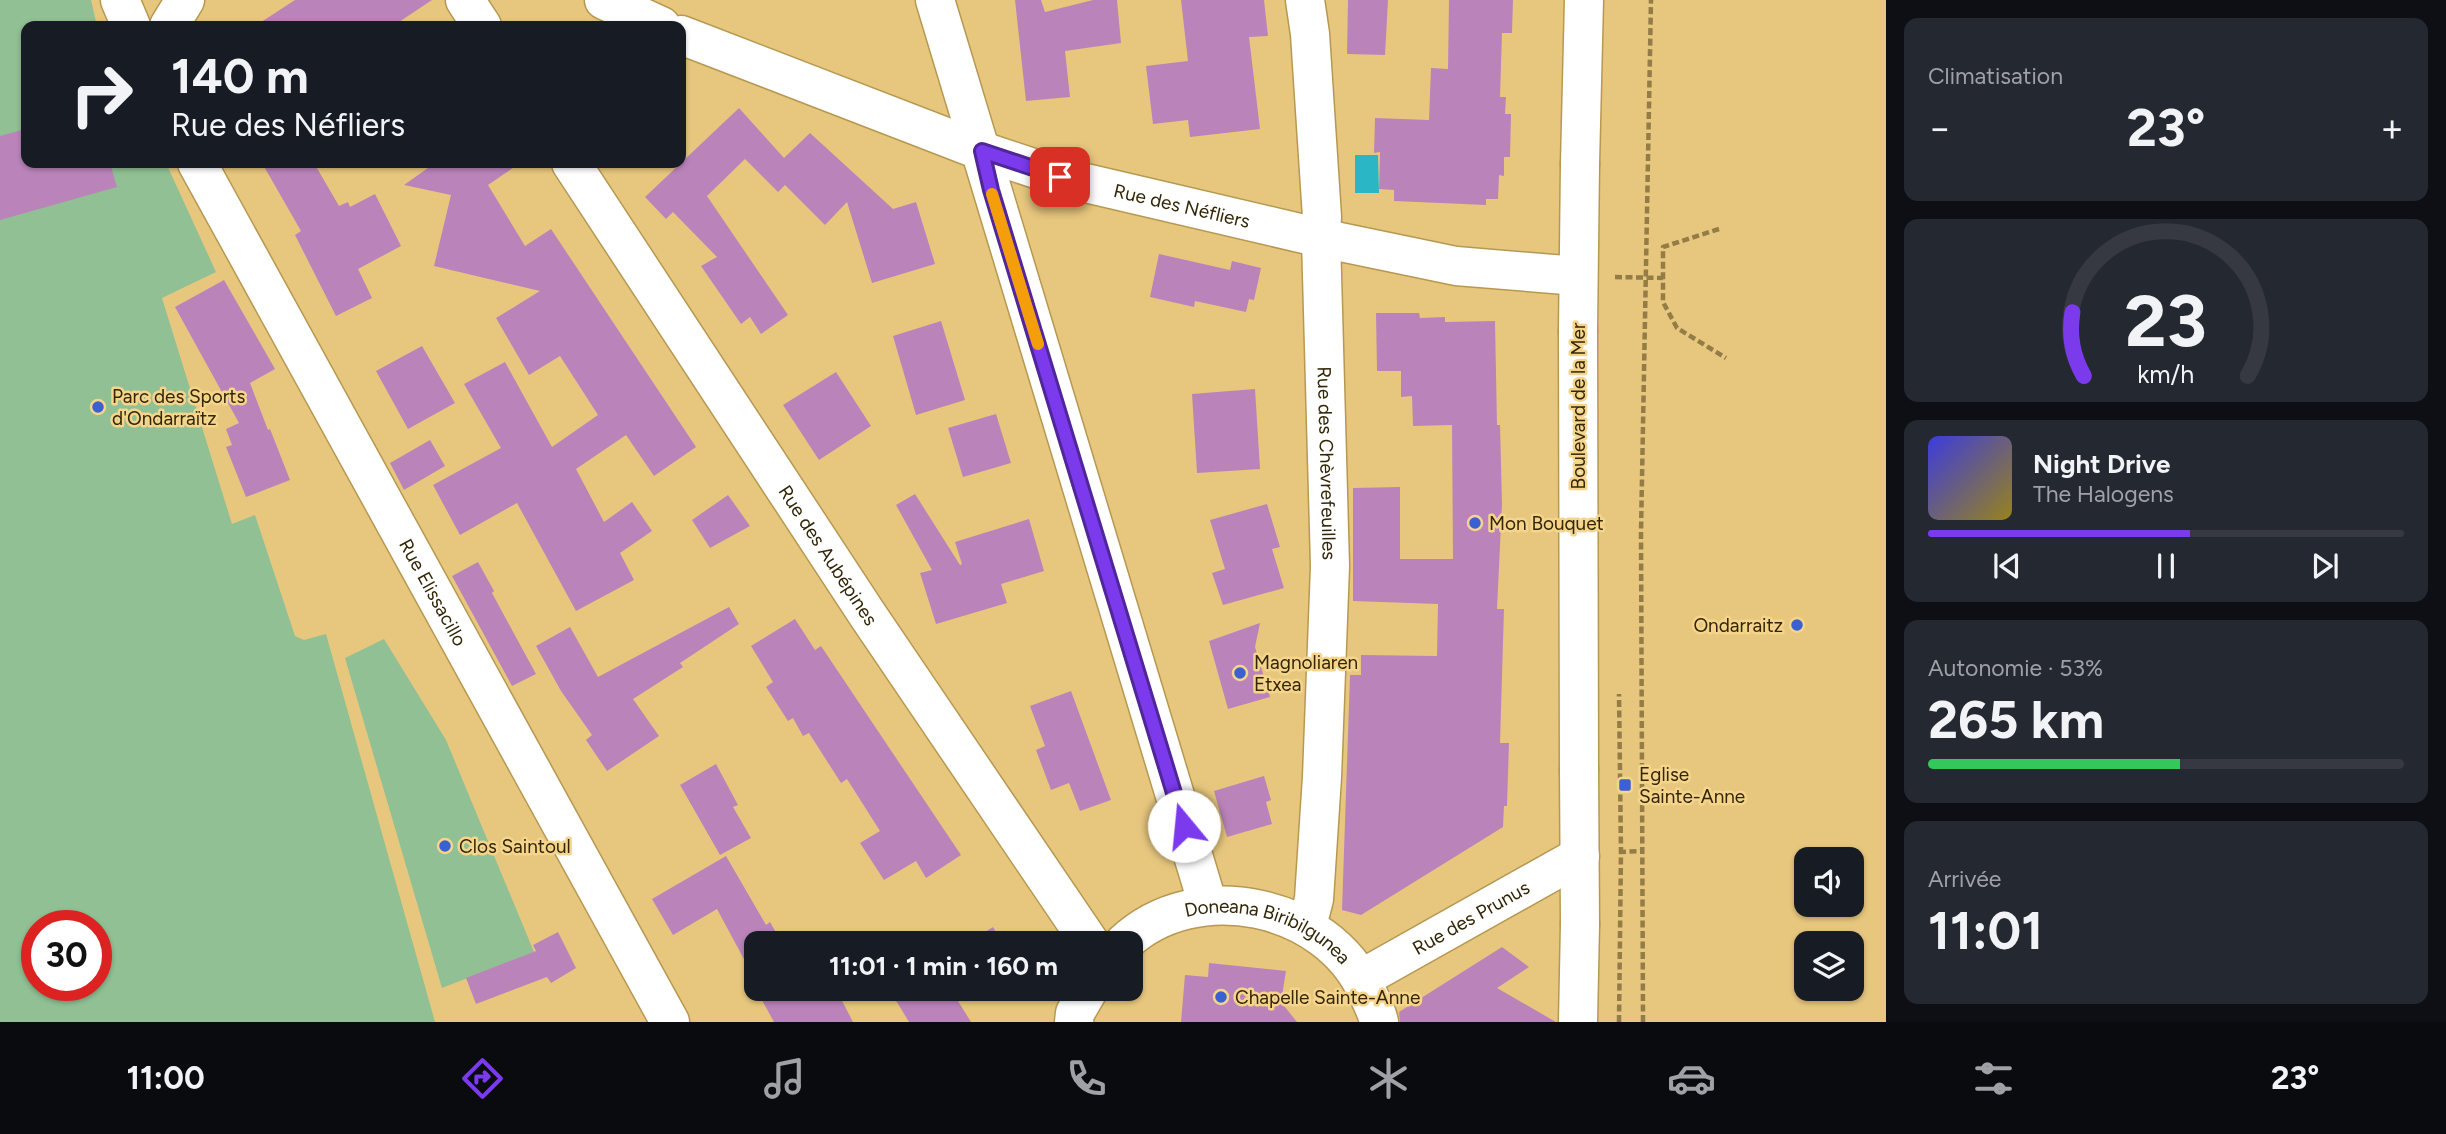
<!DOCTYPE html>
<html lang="fr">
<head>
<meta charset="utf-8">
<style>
	body { margin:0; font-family:Figtree,sans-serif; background:#242831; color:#f1f3f6; height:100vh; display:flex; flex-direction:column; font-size:26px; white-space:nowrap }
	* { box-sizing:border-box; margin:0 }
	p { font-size:23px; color:#9ea1a6 }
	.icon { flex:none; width:38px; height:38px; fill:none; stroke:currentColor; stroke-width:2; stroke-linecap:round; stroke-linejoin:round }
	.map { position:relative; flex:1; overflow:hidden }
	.drawer { display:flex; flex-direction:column; gap:18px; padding:18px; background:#0d0f14; width:560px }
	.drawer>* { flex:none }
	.top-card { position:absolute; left:21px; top:21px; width:665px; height:147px; border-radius:14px; box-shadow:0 2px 5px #0004; background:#171b24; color:#f1f3f6; overflow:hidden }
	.controls { position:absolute; left:1794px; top:847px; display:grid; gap:14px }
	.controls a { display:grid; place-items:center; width:70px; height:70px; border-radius:14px; background:#171b24; box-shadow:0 2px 5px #0004; font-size:35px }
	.speed { position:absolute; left:21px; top:910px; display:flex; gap:14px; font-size:35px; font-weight:700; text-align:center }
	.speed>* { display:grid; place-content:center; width:91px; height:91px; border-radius:50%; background:#171b24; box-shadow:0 2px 5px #0004; line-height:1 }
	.speed .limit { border:10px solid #d22; background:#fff; color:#111 }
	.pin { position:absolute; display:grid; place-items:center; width:60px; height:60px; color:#fff; margin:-30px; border-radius:14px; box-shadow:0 4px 10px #0006 }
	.me { position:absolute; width:77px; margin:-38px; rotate:343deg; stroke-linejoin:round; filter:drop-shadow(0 0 5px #0008) }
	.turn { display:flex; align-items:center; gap:24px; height:147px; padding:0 35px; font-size:32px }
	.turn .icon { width:91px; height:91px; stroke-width:2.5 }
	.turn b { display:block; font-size:49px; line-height:60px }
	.big { font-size:52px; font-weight:700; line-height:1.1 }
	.drawer .card { flex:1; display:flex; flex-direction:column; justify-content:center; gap:10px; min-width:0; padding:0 24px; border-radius:14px; background:#242831 }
	.drawer .dial { align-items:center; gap:0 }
	.dial svg { height:182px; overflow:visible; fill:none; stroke:#363941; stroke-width:7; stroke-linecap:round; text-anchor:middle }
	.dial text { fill:#f1f3f6; stroke:none }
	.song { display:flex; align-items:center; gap:21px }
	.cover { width:84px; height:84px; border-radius:10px; background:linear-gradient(135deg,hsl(240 70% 55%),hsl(50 70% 35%)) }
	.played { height:7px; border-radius:4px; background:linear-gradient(90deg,#7c3aed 55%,#363941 55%) }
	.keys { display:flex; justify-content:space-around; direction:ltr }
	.heat { display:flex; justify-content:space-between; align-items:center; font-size:38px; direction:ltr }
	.charge { height:10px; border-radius:5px; background:linear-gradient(90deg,#34c759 53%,#363941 0) }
	.trip { position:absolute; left:744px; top:931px; width:399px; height:70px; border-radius:14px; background:#171b24; box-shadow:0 2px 5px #0004; font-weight:700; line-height:70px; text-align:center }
	.tab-bar { display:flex; height:112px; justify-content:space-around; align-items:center; background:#090b0e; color:#9ea1a6 }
	.tab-bar .icon { width:49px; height:49px }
	.tab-bar .on { color:#7c3aed }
	.tab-bar b { font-size:32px; color:#f1f3f6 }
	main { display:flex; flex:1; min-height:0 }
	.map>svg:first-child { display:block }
	.green { fill:#91c094; fill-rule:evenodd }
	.water { fill:#2bb6c5 }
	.building { fill:#ba84ba }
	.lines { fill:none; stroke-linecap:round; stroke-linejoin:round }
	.minor-casing { stroke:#b89851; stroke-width:41 }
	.major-casing { stroke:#b89851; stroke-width:41 }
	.path { stroke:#947c47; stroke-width:4.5; stroke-dasharray:7 3.5; stroke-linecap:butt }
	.minor { stroke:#fff; stroke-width:38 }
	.major { stroke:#fff; stroke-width:38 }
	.route-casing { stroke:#51269a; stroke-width:18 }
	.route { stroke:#7c3aed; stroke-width:12 }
	.slow { stroke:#f59e0b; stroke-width:12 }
	.poi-dot { fill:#3a60d1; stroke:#f5d48b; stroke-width:2.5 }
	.labels { text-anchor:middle; stroke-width:5; stroke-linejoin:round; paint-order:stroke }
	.street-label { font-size:19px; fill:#332607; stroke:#f5d48b }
	.poi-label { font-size:19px; fill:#332607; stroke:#f5d48b; text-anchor:start }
</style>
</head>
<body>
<main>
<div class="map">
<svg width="1886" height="1022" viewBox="0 0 1886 1022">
	<rect width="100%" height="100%" fill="#e7c77e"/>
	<g class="green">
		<path d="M0 0H91L97 26H26V163H166L216 272 162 298 232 524 255 515 295 636 304 640 326 634 435 1022H0ZM37 926H96V985H37Z"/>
		<path d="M384 639 446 740 534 952 442 988 345 658Z"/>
	</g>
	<path class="water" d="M1355 155H1378L1379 193H1355Z"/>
	<g class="building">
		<path d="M295 0H432L393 26H255Z"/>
		<path d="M1015 0H1041L1045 12 1093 0H1117L1121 43 1065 51 1070 97 1026 101Z"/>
		<path d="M1181 0H1264L1268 36 1249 37 1260 129 1190 137 1188 120 1153 124 1146 66 1188 61Z"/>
		<path d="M1348 0H1388L1385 55 1347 54Z"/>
		<path d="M1449 0H1513L1512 33H1502L1500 97H1506L1505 114H1511L1510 157H1504V176L1499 175 1498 199H1486V205L1394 201V190L1379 189 1380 152 1374 153 1375 118 1429 120 1431 68 1448 69Z"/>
		<path d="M739 108 784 158 810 133 893 209 916 202 935 264 872 283 847 202 825 225 785 185 778 192 745 159 707 196 788 315 761 334 750 317 741 324 701 266 717 257 673 212 666 219 645 197Z"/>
		<path d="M26 129V163H110L117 187 0 220V136Z"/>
		<path d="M262 163H314L339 206 348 202 350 207 375 194 401 246 358 269 372 298 336 316 295 235 301 231Z"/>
		<path d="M435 163H520L488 185 525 246 551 229 696 447 654 476 626 435 576 469 604 522 632 502 652 531 620 553 634 580 576 611 517 503 460 535 433 485 501 448 464 384 505 362 552 447 598 415 560 356 529 375 496 318 540 291 434 266 451 195 404 185Z"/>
		<path d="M1159 254 1230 270 1232 261 1261 268 1254 300 1249 299 1246 312 1195 301 1194 307 1150 297Z"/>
		<path d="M224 280 275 369 250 383 268 430 270 429 290 480 246 497 226 447 232 445 226 429 239 423 175 307Z"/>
		<path d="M1376 313H1419L1420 318 1445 317V322L1495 321 1497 425H1500L1502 504 1497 609H1504L1500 743H1509L1507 806H1504L1503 827 1361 915 1342 910 1350 675H1361V655L1437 656 1438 604 1353 601V488L1400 487V559H1453L1452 425 1413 426 1412 396 1401 397V371H1377Z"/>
		<path d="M941 321 965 400 916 415 893 336Z"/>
		<path d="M422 346 455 403 408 429 376 371Z"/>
		<path d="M836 372 871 426 819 460 783 405Z"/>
		<path d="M1255 389 1260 469 1197 473 1192 394Z"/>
		<path d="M996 414 1011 463 963 477 948 428Z"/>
		<path d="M430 440 445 466 404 490 390 463Z"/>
		<path d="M915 494 960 565 962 564 955 542 1029 519 1044 571 1001 584 1007 603 936 624 920 573 932 570 896 505Z"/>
		<path d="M728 495 750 526 710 548 692 520Z"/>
		<path d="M1267 504 1280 547 1272 549 1284 588 1223 605 1212 573 1225 569 1210 520Z"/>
		<path d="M478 562 494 591 492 593 536 674 512 686 452 576Z"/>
		<path d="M729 607 739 624 680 663 683 667 633 699 659 736 607 771 586 740 592 735 561 691 536 646 570 627 598 677Z"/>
		<path d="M795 619 815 650 821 646 961 855 926 878 916 861 884 880 860 843 880 831 847 779 841 783 809 733 803 736 793 718 788 721 766 687 773 682 751 646Z"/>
		<path d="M1260 623 1255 647 1270 697 1228 709 1209 641Z"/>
		<path d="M1071 691 1111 800 1080 811 1069 783 1051 790 1036 750 1045 746 1030 706Z"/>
		<path d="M716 764 738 805 733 807 751 838 720 855 680 785Z"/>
		<path d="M1264 776 1271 800 1266 802 1272 824 1227 837 1214 791Z"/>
		<path d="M726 856 766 925 770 922 782 943H756V989H836L853 1022H774L746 971V963L717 909 673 935 652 899Z"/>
		<path d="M993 927 1002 943H968Z"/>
		<path d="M558 932 576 968 551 983 547 977 476 1004 466 978 536 951 533 945Z"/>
		<path d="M1502 947 1529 967 1497 988 1556 1022H1400L1399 1012Z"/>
		<path d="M1209 963 1286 971 1281 1002 1297 1022H1181L1185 975 1208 977Z"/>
		<path d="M889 989H978L958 1001 971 1022H909Z"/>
	</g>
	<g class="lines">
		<defs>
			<g id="minor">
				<path d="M120 0 131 26"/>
				<path d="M465 0 482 26"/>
				<path d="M604 0 661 26"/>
				<path d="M935 0 1208 905"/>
				<path id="s1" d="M1305 0 1310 34 1322 217 1321 238 1330 566 1322 777 1314 899 1307 926"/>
				<path d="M169 26 185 0"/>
				<path id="s2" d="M681 35 982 151 1060 177 1321 238 1456 266 1578 276"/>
				<path id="s3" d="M197 163 670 1022"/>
				<path id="s4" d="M571 163 867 614 1090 943"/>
				<path d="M1578 331 1580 164"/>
				<path d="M1579 770 1580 924"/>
				<path id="s5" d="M1124 943C1195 876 1327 903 1367 992 1372 1002 1377 1012 1379 1022"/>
				<path id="s6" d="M1361 979 1580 856"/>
				<path d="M1074 1022 1075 1013 1089 989"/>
			</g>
			<g id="major">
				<path d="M1580 164 1584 0"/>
				<path d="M1578 331 1579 770"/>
				<path d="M1578 1022 1580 924"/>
			</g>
		</defs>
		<use href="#minor" class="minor-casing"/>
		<use href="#major" class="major-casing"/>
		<g class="path">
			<path d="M1719 229 1663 247V302L1677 328 1726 358"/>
			<path d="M1615 277 1663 278"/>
			<path d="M1619 852 1642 851"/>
			<path d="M1619 1022 1621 851 1619 694"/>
			<path d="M1643 1022 1641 532 1651 0"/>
		</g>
		<use href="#minor" class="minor"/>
		<use href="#major" class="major"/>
	</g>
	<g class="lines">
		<defs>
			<path id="route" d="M1060 177 982 151 991 190 1184 826"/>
		</defs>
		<use href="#route" class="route-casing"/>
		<use href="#route" class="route"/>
		<path class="slow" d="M992 194 1038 344"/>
	</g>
	<g class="poi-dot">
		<circle cx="98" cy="407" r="7"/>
		<circle cx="1475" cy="523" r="7"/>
		<circle cx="1797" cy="625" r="7"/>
		<circle cx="1240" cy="673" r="7"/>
		<rect x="1618" y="778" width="14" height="14" rx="3.5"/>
		<circle cx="445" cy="846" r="7"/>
		<circle cx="1221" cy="997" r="7"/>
	</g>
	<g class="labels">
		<g class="street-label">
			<text dy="7" stroke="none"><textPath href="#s2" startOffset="530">Rue des Néfliers</textPath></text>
			<text transform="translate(1578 406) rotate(-90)" y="7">Boulevard de la Mer</text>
			<text dy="7" stroke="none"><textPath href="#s1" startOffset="464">Rue des Chèvrefeuilles</textPath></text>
			<text dy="7" stroke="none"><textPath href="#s4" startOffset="469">Rue des Aubépines</textPath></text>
			<text dy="7" stroke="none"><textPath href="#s3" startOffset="490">Rue Elissacillo</textPath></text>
			<text dy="7" stroke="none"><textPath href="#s6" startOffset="126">Rue des Prunus</textPath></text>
			<text dy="7" stroke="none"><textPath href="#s5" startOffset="159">Doneana Biribilgunea</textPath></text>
		</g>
		<g class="poi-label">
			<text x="112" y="403">Parc des Sports<tspan x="112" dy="22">d'Ondarraïtz</tspan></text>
			<text x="1489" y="530">Mon Bouquet</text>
			<text x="1783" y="632" text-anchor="end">Ondarraitz</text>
			<text x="1254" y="669">Magnoliaren<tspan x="1254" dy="22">Etxea</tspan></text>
			<text x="1639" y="781">Eglise<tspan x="1639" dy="22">Sainte-Anne</tspan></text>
			<text x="459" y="853">Clos Saintoul</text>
			<text x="1235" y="1004">Chapelle Sainte-Anne</text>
		</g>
	</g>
</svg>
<div class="controls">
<a><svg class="icon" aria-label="sound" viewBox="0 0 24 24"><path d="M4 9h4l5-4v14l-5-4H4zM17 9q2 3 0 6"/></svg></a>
<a><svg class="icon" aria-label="layers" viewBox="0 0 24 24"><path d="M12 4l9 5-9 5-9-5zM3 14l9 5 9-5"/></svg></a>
</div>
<div class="speed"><div class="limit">30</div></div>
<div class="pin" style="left:1060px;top:177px;background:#d93025"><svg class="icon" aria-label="arrive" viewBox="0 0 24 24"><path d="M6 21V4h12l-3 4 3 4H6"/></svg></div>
<svg class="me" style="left:1184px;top:826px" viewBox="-20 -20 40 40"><circle r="19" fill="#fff"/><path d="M0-13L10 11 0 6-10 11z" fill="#7c3aed"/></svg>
<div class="trip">11:01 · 1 min · 160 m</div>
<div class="top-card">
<div class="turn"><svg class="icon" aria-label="right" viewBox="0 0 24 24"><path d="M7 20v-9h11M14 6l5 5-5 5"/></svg><div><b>140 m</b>Rue des Néfliers</div></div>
</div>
</div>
<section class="drawer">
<div class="card"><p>Climatisation</p>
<div class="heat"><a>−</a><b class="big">23°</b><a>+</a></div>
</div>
<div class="card dial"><svg viewBox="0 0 100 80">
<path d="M14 69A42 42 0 1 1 86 69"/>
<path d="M14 69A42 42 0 0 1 9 41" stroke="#7c3aed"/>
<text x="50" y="56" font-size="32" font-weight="700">23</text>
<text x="50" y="72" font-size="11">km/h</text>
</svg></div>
<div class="card">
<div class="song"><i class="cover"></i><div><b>Night Drive</b><p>The Halogens</p></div></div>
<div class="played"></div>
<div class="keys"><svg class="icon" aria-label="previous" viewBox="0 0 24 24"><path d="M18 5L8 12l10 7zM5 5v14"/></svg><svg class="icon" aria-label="pause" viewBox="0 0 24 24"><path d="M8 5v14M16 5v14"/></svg><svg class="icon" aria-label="next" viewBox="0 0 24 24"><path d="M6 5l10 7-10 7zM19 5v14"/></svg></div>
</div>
<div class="card"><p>Autonomie · 53%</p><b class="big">265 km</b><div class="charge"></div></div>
<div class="card"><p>Arrivée</p><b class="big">11:01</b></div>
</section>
</main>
<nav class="tab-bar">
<b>11:00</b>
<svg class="icon on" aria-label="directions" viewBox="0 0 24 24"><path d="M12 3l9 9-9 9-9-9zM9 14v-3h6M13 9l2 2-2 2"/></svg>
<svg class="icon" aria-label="music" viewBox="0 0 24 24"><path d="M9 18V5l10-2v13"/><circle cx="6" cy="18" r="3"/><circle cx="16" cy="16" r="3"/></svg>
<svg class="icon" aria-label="phone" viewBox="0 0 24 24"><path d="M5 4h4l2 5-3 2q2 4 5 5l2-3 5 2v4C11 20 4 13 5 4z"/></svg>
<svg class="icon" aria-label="climate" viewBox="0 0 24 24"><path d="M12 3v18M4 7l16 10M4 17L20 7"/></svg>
<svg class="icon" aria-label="car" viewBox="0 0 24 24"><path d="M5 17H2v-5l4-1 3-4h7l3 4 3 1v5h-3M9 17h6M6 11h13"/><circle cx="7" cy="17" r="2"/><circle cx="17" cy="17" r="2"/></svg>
<svg class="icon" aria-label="filters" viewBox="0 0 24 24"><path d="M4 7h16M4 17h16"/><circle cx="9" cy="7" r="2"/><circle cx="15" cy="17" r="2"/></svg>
<b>23°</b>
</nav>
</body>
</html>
